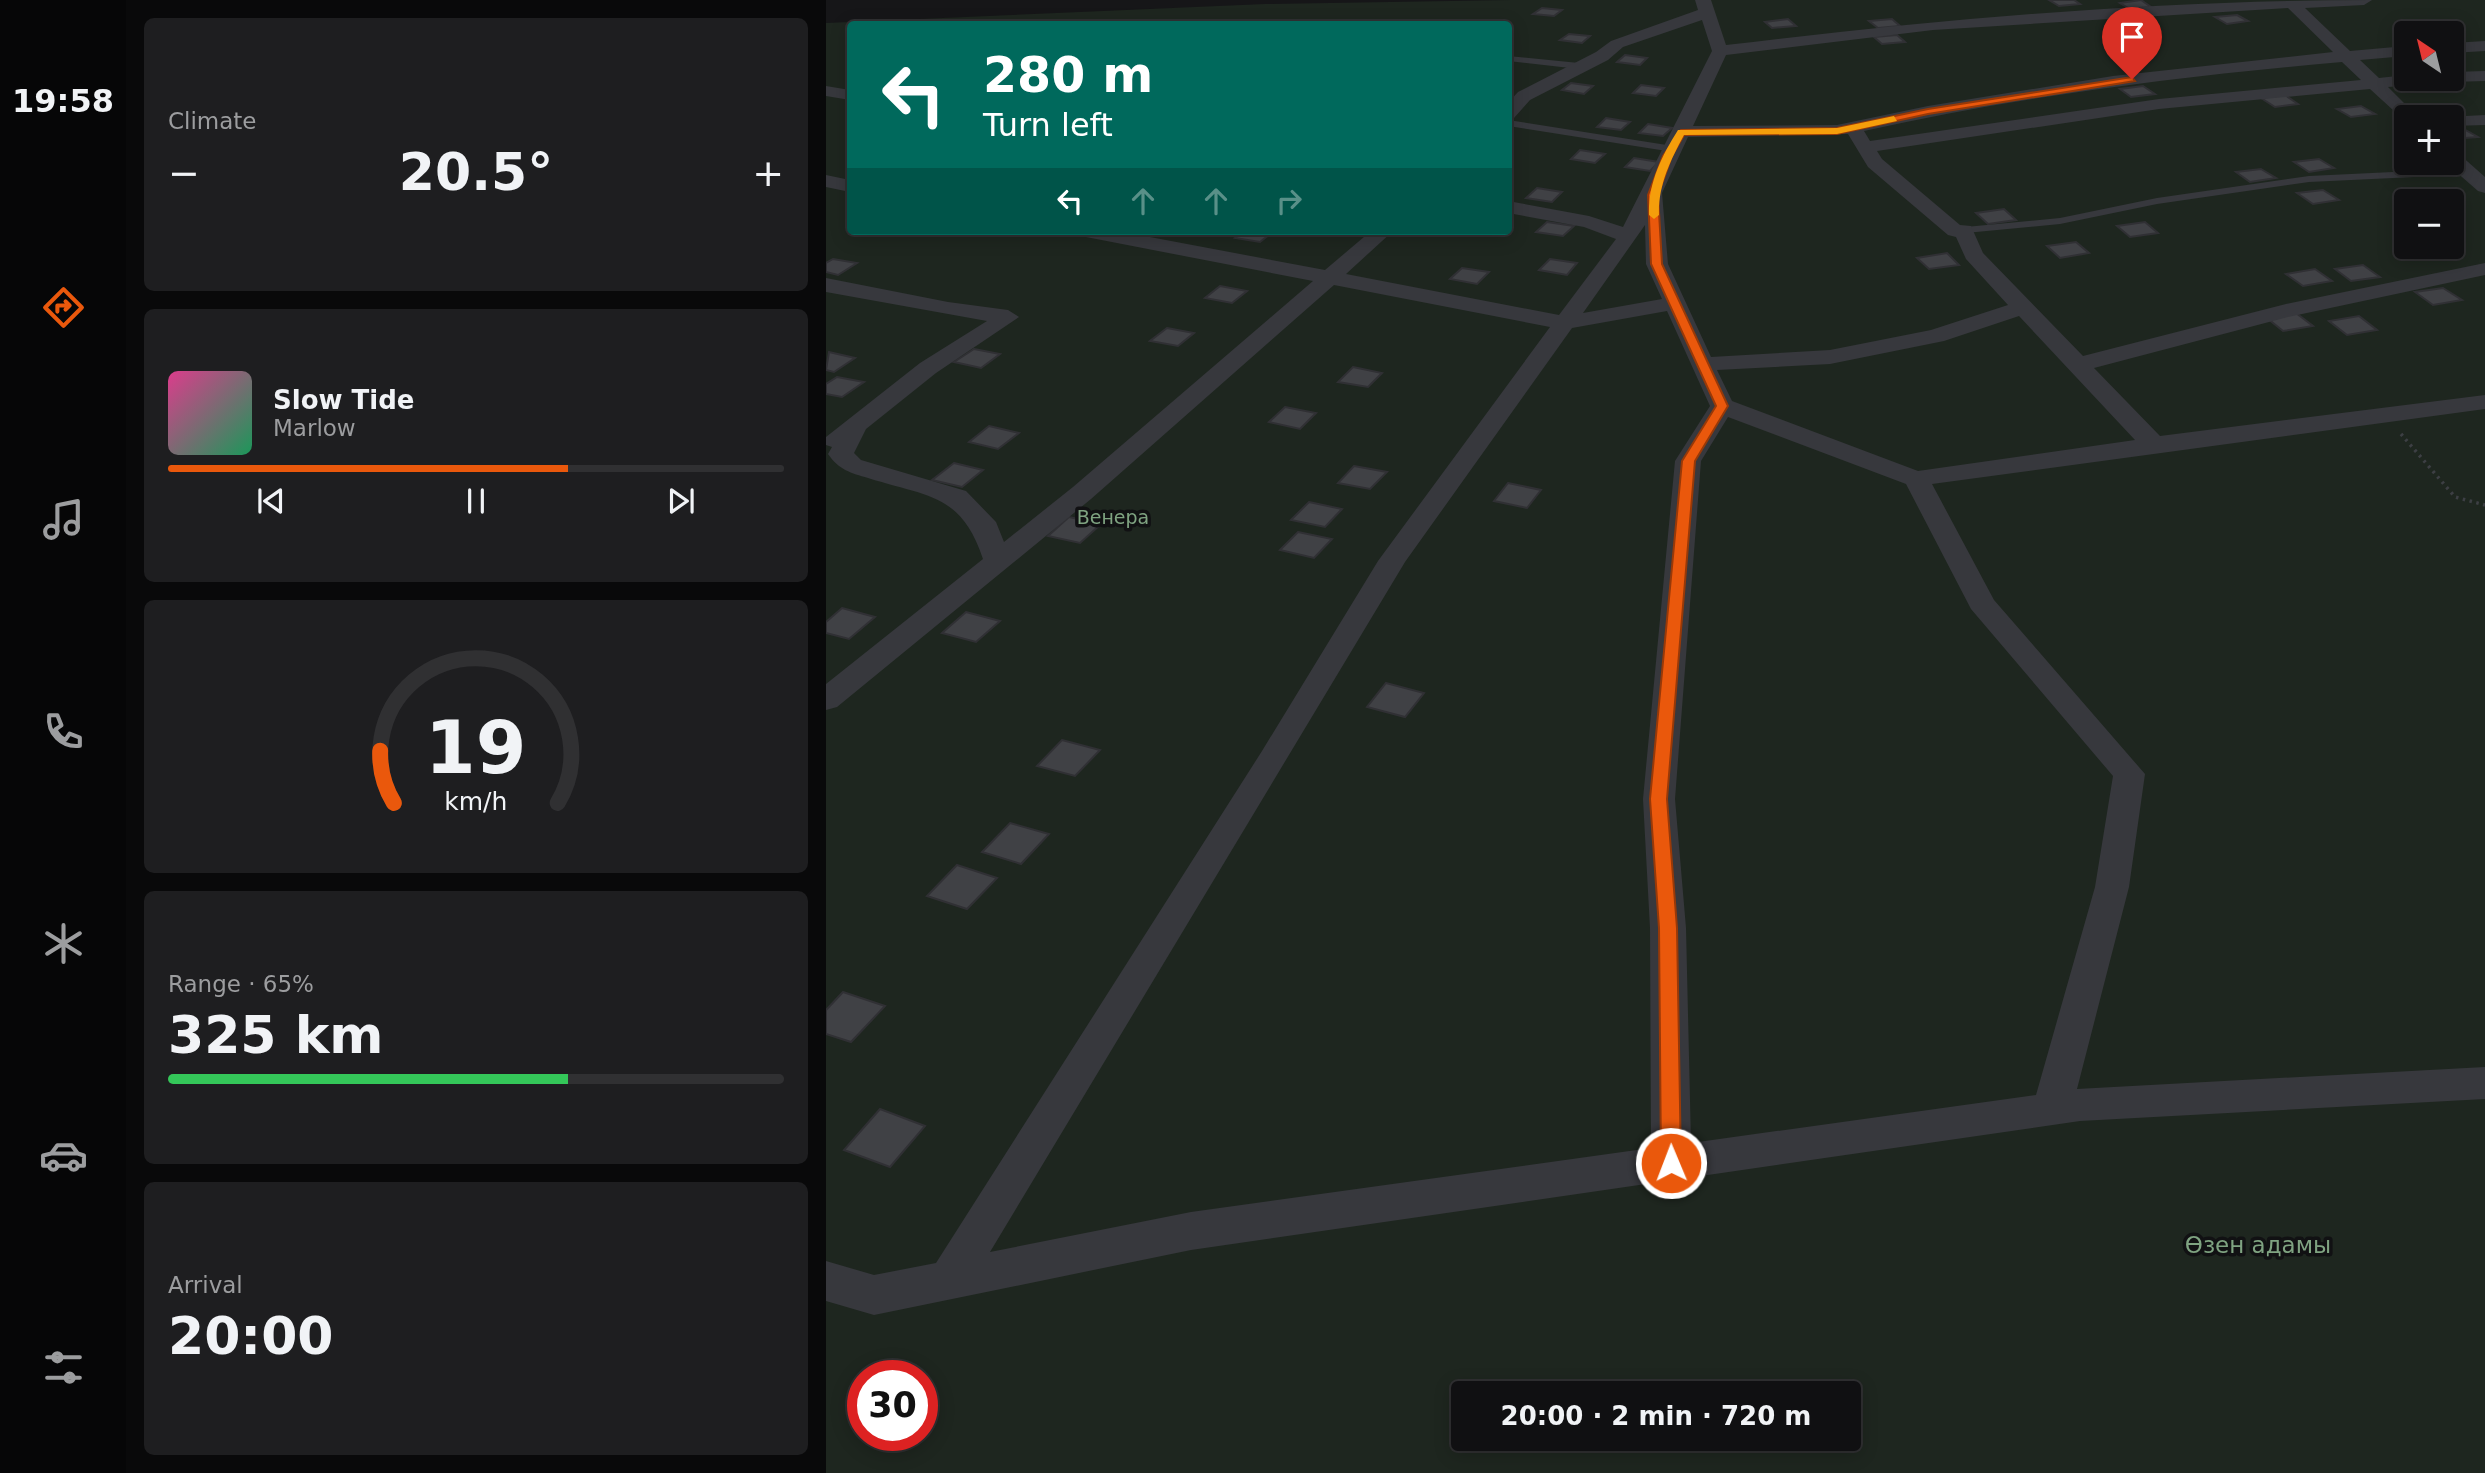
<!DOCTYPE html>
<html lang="en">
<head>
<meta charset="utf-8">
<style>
	body { margin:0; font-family:"DejaVu Sans",sans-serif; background:#1e1e20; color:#f1f3f6; height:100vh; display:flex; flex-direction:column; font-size:26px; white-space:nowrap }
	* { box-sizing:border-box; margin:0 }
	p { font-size:23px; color:#9c9d9f }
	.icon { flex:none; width:38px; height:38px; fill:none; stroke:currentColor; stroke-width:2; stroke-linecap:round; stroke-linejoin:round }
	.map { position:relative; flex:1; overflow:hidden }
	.side { display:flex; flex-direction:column; gap:18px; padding:18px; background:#09090a; width:700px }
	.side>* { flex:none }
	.guide { position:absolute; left:21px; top:21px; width:665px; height:214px; border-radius:7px; box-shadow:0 4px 18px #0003,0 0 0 2px #303032; background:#00695c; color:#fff; overflow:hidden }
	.needle { width:46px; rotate:325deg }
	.buttons { position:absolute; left:1568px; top:21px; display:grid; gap:14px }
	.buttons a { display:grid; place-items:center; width:70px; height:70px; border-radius:7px; background:#101012; box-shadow:0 4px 18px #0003,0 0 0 2px #303032; font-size:35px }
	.speed { position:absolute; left:21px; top:1360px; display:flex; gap:14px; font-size:35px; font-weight:700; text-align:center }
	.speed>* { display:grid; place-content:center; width:91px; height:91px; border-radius:50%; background:#101012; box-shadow:0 4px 18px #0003,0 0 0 2px #303032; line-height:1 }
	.speed .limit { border:10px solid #d22; background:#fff; color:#111 }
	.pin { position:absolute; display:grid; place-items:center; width:60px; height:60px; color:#fff; margin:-72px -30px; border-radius:50% 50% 50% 0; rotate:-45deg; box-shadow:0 0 7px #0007 }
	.pin .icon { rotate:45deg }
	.me { position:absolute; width:77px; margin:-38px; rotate:359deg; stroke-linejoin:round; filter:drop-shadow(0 0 5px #0008) }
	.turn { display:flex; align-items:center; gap:24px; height:147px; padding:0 21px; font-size:32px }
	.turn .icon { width:91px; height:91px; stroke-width:2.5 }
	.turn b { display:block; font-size:49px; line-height:60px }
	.lanes { display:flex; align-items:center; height:66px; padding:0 21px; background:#0003; justify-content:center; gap:35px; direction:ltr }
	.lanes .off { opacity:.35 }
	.big { font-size:52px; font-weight:600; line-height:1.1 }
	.side .card { flex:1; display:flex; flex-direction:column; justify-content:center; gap:10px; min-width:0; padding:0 24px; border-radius:10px; background:#1e1e20 }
	.side .dial { align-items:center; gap:0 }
	.dial svg { height:182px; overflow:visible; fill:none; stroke:#303032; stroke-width:7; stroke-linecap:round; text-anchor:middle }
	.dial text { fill:#f1f3f6; stroke:none }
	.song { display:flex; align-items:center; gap:21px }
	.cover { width:84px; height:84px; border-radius:10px; background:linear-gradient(135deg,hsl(330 70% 55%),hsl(150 70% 35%)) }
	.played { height:7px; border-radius:4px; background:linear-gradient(90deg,#ea580c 65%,#303032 65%) }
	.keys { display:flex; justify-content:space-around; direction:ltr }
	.heat { display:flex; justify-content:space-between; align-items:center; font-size:38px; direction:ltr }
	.charge { height:10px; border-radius:5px; background:linear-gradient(90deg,#34c759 65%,#303032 0) }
	.trip { position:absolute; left:625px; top:1381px; width:410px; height:70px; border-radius:7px; background:#101012; box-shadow:0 4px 18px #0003,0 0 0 2px #303032; font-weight:600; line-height:70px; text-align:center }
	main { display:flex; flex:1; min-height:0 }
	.tab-bar { display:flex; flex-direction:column; width:126px; justify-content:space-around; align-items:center; background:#060607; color:#9c9d9f }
	.tab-bar .icon { width:49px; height:49px }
	.tab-bar .current { color:#ea580c }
	.tab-bar b { font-size:32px; color:#f1f3f6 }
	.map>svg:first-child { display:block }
	.green { fill:#1e261f; fill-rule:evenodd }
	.building { fill:#404145; stroke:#303034; stroke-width:2 }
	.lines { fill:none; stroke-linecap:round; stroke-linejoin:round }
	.path { stroke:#3d3f44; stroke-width:3.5; stroke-dasharray:2.5 4.5; stroke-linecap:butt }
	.lane { fill:#37383d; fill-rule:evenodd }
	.street { fill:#37383d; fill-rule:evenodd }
	.route { fill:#ea580c; stroke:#983908; stroke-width:2 }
	.slow { fill:#f59e0b }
	.labels { text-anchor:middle; stroke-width:7; stroke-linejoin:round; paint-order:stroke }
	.park-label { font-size:19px; fill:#7fa381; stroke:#111113 }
	.near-park-label { font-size:23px; fill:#7fa381; stroke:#111113 }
</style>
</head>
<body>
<main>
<nav class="tab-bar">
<b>19:58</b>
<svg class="icon current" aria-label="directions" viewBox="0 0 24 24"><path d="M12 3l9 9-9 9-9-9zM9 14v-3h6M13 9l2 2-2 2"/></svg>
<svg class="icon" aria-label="music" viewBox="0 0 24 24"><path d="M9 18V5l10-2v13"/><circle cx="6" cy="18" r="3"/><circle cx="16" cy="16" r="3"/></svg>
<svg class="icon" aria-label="phone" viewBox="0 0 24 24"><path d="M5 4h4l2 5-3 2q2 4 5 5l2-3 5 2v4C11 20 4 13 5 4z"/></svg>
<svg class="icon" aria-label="climate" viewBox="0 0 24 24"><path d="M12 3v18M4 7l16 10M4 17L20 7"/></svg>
<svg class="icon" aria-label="car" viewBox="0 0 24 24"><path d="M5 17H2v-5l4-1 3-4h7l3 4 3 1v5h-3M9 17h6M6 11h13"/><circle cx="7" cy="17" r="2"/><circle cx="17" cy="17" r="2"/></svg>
<svg class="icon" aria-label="filters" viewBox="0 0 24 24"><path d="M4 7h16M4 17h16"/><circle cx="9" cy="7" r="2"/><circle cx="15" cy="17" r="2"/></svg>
</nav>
<section class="side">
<div class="card"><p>Climate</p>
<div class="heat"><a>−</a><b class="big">20.5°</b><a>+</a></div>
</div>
<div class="card">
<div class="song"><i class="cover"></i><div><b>Slow Tide</b><p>Marlow</p></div></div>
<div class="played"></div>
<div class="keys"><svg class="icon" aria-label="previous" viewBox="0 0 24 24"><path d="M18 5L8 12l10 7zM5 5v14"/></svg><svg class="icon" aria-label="pause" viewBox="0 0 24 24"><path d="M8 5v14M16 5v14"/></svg><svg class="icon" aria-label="next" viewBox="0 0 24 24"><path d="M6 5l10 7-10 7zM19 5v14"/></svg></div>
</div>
<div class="card dial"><svg viewBox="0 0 100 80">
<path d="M14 69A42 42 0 1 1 86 69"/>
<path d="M14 69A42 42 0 0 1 8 46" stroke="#ea580c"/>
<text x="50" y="56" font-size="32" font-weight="700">19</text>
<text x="50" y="72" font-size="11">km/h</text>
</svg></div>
<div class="card"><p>Range · 65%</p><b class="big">325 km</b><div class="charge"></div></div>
<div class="card"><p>Arrival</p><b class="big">20:00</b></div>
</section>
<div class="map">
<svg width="1659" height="1473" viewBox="0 0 1659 1473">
	<rect width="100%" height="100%" fill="#161618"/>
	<path class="green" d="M684 0H1659V1473H0V23L439 4ZM24 24H682V231H24ZM1580 33H1626V79H1580ZM1580 117H1626V163H1580ZM1580 201H1626V247H1580ZM37 1376H96V1435H37ZM637 1393H1022V1438H637Z"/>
	<g class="building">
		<path d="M1223 0H1248L1254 4 1233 6Z"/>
		<path d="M1315 0 1325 7 1304 9 1294 3Z"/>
		<path d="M716 8 736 10 728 16 707 14Z"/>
		<path d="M1411 15 1422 21 1401 24 1389 17Z"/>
		<path d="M962 19 970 26 946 28 939 22Z"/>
		<path d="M1066 19 1074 26 1052 28 1043 21Z"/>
		<path d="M743 34 764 36 756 43 734 40Z"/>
		<path d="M1071 35 1079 42 1056 44 1048 37Z"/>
		<path d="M799 55 821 58 814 65 791 62Z"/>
		<path d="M745 83 767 86 758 94 736 90Z"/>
		<path d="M815 85 838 88 830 96 807 93Z"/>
		<path d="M1317 86 1329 94 1305 97 1294 89Z"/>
		<path d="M1459 95 1472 104 1449 107 1435 98Z"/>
		<path d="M1535 106 1549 114 1525 117 1511 109Z"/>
		<path d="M780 118 804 122 795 130 771 127Z"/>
		<path d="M822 124 846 128 837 136 813 133Z"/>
		<path d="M1636 128 1652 137 1626 139V129Z"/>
		<path d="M754 150 779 154 769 163 745 159Z"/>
		<path d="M808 158 833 162 824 171 799 167Z"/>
		<path d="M1493 159 1508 168 1483 172 1468 162Z"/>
		<path d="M1435 169 1450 178 1424 182 1410 172Z"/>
		<path d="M711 188 736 192 726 202 700 198Z"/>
		<path d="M1497 190 1513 200 1487 204 1471 193Z"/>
		<path d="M1178 209 1190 220 1162 224 1150 213Z"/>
		<path d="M721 222 748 226 737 236 710 232Z"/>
		<path d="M1319 222 1332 233 1304 237 1291 226Z"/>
		<path d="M418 231H448L434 242 409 238Z"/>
		<path d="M1250 242 1263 253 1234 258 1221 246Z"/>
		<path d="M1121 253 1133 265 1103 269 1091 258Z"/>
		<path d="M7 259 31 263 12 275 0 272V263Z"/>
		<path d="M724 259 751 263 741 275 713 270Z"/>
		<path d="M1537 265 1554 277 1525 281 1509 269Z"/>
		<path d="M636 268 663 272 651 284 624 279Z"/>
		<path d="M1489 269 1506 281 1477 286 1460 274Z"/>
		<path d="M394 286 421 291 406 303 379 298Z"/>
		<path d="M1617 288 1636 300 1607 305 1589 292Z"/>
		<path d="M1470 313 1487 326 1457 331 1441 318Z"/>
		<path d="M1533 316 1551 330 1521 335 1503 321Z"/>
		<path d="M341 328 368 333 352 346 324 341Z"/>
		<path d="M148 349 174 354 155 368 128 362Z"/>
		<path d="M3 352 29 358 8 372 0 370Z"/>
		<path d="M527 367 556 373 542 387 512 382Z"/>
		<path d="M11 377 38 382 16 397 0 394V384Z"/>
		<path d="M459 407 490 413 474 429 443 422Z"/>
		<path d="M163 426 193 433 172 449 143 442Z"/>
		<path d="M128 463 157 470 136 487 106 480Z"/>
		<path d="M528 466 561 472 544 489 512 483Z"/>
		<path d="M682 483 715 490 701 508 668 501Z"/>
		<path d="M483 502 516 509 499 527 465 520Z"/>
		<path d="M243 517 275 524 254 543 222 536Z"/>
		<path d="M472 532 506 539 488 558 454 550Z"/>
		<path d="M16 608 49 617 23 639 0 633V622Z"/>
		<path d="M140 612 174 621 150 642 116 633Z"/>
		<path d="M560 683 598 693 579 717 541 707Z"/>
		<path d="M236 740 274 750 249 776 211 766Z"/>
		<path d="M184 823 223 834 195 864 156 852Z"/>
		<path d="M131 865 171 878 141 909 101 896Z"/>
		<path d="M17 992 59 1006 25 1042 0 1034V1010Z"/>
		<path d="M54 1109 99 1126 64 1167 18 1150Z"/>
	</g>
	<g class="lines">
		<path class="path" d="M1575 434 1629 497 1659 505"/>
		<g class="lane">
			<path d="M682 56 753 63 757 66 753 69 682 61Z"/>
			<path d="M682 120 847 146 852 149 847 152 682 126Z"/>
			<path d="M1634 163 1639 166 1637 168 1588 177 1483 182 1331 204 1234 224 1129 234 1124 231 1129 228 1234 218 1331 198 1483 176 1588 171Z"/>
		</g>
		<g class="street">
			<path d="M869 0H885L900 45C1116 19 1329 0 1546 0L1538 5 1479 8 1524 51 1580 46V56L1534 60 1553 78 1580 75V79H1605L1597 84 1562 87 1592 117H1580V122L1544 89 1333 109 1051 151 1056 159 1134 225 1145 226 1157 253 1257 356 1460 304 1659 263V275L1462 317 1268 368 1334 436 1659 395V409L1106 484 1168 600 1319 774 1303 887 1251 1089 1659 1067V1099L1254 1121 365 1250 48 1315 0 1301V1261L48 1275 110 1263 436 751 552 561 724 327 508 285 265 499 11 707 0 710V684L157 559C135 493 102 497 42 478 25 473 13 470 2 454L6 447 0 445V437L94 363 161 321 0 292V278L122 302 182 310 193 317 110 373 40 429 28 453 35 460 140 491 170 522 178 542 247 487 487 281 260 237 250 231H292L499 270 545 231H567L520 274 733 315 790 239 758 227 682 213V201L763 216 797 227 886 51 876 20 797 47 782 60 704 100 688 118 682 119V103L692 92 770 52 785 41 872 10ZM1462 8 1507 52 1287 76 1102 106 1011 125 867 126 900 55 1107 30ZM1516 62 1535 80 1333 99 1044 141 1038 131C1195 96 1355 76 1516 62ZM1022 134 1042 167 1122 235 1130 237 1140 259 1182 305 1105 330 1004 350 885 357 842 264 836 193 862 137ZM819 225 820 264 836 299 757 313ZM841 311 884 406 849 461 817 799 824 928 825 1148 365 1212 164 1252 579 562 746 328ZM1193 316 1309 440 1092 471 906 401 891 370 1004 364 1118 341ZM902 417 1080 484 1145 609 1287 776 1269 887 1210 1095 865 1143 860 928 849 799 875 461Z"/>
			<path d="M1659 41V51L1626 53V43Z"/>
			<path d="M1659 71V81L1626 82 1619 79H1626V72Z"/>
			<path d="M0 86 24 90V100L0 96Z"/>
			<path d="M1659 115V125L1626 126V117H1620Z"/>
			<path d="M1626 152 1633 154 1659 177V193L1652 191 1620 163H1626Z"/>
			<path d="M0 175 24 180V192L0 187Z"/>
		</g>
	</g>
	<path class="route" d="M1306 77 1309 81 1102 114 1011 134 858 135 846 156 832 195 836 264 902 406 869 461 841 799 851 928 855 1163 852 1169 845 1171 838 1169 835 1163 833 928 824 799 856 461 890 406 825 264 822 195 837 156 855 130 1011 128 1102 109Z"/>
	<path class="slow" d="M1068 116 1071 121 1011 134 858 135C844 161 832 186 833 215L828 219 823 215C822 184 835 157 852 130L1011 128Z"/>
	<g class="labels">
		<g class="park-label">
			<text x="287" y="524">Венера</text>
		</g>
		<g class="near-park-label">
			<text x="1432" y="1253">Өзен адамы</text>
		</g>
	</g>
</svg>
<div class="buttons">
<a><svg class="needle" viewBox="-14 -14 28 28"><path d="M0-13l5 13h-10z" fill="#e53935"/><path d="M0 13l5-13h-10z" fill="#9c9d9f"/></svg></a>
<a>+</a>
<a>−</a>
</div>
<div class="speed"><div class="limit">30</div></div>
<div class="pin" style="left:1306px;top:79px;background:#d93025"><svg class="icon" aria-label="arrive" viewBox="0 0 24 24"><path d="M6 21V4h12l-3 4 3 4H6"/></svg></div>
<svg class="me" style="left:845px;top:1163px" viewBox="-20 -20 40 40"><circle r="17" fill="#ea580c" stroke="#fff" stroke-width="3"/><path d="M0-11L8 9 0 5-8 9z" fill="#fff"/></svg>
<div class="trip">20:00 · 2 min · 720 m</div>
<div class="guide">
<div class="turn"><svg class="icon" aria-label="left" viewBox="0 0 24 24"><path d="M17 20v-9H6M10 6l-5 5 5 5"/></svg><div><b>280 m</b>Turn left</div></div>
<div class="lanes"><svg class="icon" aria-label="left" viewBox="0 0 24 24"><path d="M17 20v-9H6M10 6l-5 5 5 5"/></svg><svg class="icon off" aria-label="ahead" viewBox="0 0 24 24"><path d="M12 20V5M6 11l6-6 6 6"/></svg><svg class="icon off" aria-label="ahead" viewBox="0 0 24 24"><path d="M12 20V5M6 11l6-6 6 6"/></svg><svg class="icon off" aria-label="right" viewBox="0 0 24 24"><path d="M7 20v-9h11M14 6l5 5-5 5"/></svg></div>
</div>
</div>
</main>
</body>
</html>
